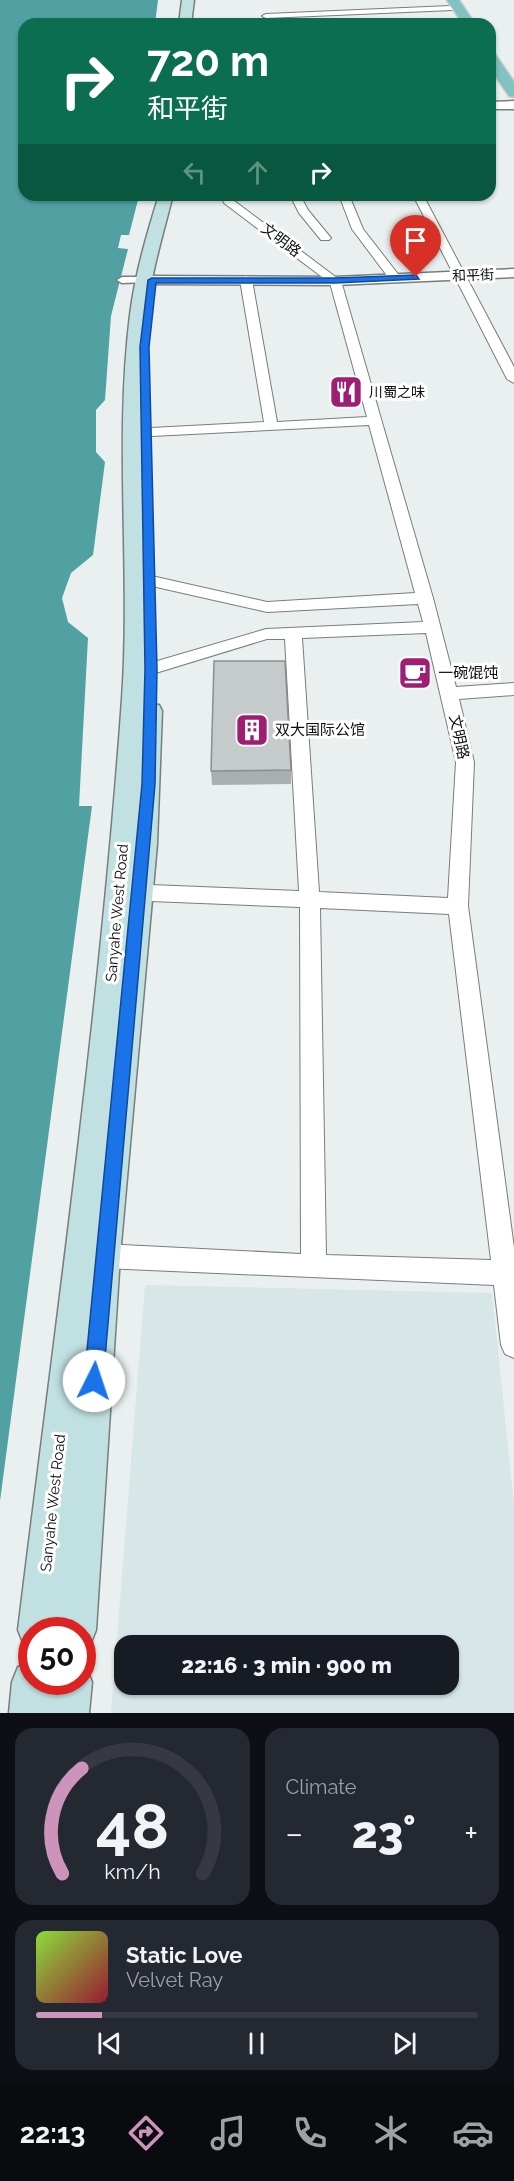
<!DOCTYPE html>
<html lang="en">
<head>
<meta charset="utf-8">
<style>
	body { margin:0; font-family:Raleway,"Noto Sans SC",sans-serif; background:#242831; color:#f1f3f6; height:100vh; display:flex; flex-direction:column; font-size:22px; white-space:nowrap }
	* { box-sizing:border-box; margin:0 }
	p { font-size:20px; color:#9ea1a6 }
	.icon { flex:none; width:33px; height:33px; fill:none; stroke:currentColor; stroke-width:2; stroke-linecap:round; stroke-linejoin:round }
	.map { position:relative; height:1713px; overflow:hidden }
	.side { display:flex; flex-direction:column; gap:15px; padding:15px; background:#0d0f14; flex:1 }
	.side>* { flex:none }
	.top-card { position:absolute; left:18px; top:18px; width:478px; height:183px; border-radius:18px; box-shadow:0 2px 4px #0004; background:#0b6e4f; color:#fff; overflow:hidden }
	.speed { position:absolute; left:18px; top:1617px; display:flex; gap:12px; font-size:30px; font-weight:700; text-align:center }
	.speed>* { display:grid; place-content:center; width:78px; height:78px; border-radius:50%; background:#171b24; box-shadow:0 2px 4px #0004; line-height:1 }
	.speed .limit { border:9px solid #d22; background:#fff; color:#111 }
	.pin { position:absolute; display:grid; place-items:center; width:51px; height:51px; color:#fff; margin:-62px -26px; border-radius:50% 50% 50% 0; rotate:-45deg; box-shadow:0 0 6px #0007 }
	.pin .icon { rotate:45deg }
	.me { position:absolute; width:66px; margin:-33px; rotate:4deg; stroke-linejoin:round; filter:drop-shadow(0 0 4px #0008) }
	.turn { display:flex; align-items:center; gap:21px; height:126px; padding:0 30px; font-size:27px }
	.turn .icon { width:78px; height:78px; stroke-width:2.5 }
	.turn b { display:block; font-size:42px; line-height:51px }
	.lanes { display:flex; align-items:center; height:57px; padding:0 30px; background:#0003; justify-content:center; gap:30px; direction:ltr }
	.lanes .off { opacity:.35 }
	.big { font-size:45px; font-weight:800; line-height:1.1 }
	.side .widget { flex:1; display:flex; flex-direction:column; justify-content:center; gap:9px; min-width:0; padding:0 21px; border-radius:18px; background:#242831 }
	.side .dial { align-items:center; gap:0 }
	.dial svg { height:156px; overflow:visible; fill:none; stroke:#363941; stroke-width:7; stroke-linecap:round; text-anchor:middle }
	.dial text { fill:#f1f3f6; stroke:none }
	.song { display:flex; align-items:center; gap:18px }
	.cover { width:72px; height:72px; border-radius:9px; background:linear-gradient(135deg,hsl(90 70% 55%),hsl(350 70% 35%)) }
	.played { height:6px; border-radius:3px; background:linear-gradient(90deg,#cc93bb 15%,#363941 15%) }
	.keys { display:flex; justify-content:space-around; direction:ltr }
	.heat { display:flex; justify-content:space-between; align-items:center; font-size:33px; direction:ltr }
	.side .tiles { flex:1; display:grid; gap:15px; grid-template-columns:1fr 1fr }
	.widget:last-child { grid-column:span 2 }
	.trip { position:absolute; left:114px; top:1635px; width:345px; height:60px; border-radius:18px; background:#171b24; box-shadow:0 2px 4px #0004; font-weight:800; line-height:60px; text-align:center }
	.tabs { display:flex; height:96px; justify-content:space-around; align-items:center; background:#090b0e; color:#9ea1a6 }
	.tabs .icon { width:42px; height:42px }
	.tabs .active { color:#cc93bb }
	.tabs b { font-size:27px; color:#f1f3f6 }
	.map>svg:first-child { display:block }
	.built { fill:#d7e6e6; fill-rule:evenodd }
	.water { fill:#52a1a2 }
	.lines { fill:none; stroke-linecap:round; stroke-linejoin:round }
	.pedestrian-casing { stroke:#787d7d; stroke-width:3 }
	.minor-casing { stroke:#787d7d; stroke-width:2 }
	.tertiary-casing { stroke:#787d7d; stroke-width:3 }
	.secondary-casing { stroke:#787d7d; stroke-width:3 }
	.primary-casing { stroke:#cacaca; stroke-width:3 }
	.pedestrian { fill:#fff; fill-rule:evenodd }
	.minor { fill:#fff; fill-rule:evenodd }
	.tertiary { fill:#fff; fill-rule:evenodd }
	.secondary { fill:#c1e0e1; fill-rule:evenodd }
	.primary { fill:#83c2c2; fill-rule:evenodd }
	.wall { fill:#a9afaf }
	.building { fill:#c5cbcb; stroke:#8a8e8e; stroke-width:1.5 }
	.route { fill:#1a73e8; stroke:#114b97; stroke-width:1.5 }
	.labels { text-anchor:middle; stroke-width:6; stroke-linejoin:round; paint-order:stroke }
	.far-street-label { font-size:14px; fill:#0c0e0e; stroke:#fff }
	.far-poi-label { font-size:14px; fill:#0c0e0e; stroke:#fff; text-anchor:start }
	.street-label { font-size:15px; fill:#0c0e0e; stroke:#fff }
	.poi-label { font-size:15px; fill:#0c0e0e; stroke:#fff; text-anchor:start }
</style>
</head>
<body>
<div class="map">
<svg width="514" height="1713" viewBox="0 0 514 1713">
	<rect width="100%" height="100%" fill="#eaf0f0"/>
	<path class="built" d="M145 1285 492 1293 514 1504V1713H111ZM124 1646H448V1684H124Z"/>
	<path class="water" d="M0 0H158L155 24H24V195L139 196 129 235H121L118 248 128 249 111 316 105 400 96 410V452L105 462 93 555 71 573 62 598 68 622 88 638 79 806H92L0 1501Z"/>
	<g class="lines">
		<defs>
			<path id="pedestrian" d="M145 277 148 278V282L122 283 117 280 122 277Z"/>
			<g id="minor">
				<path d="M450 6 453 10 266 18 262 16 266 14Z"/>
				<path d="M221 195H231L233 200 341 281 433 598 456 687 514 683V695L459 699 474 762 468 906 514 1248V1358L505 1354 501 1345 494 1285 103 1268 94 1265 91 1256 94 1247 103 1244 301 1254 300 907 126 900 119 898 116 892 119 886 126 884 299 891 285 639H267L136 679 127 673 130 669 266 629 423 622 418 604 267 612 134 582 126 577 134 572 267 602 415 593 369 425 132 437 125 433 132 429 264 422 240 280 246 276 252 280 277 422 367 417 330 283 224 203ZM426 633 456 762 448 898 319 892 302 638ZM320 908 449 914 491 1260 326 1255Z"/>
				<path d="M290 195H300L308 210 331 238 329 240H321L299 213Z"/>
				<path d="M339 195H349L363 229 401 278 399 281H391L352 229Z"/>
				<path d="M413 195H423L514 367V383L507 379Z"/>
			</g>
			<g id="tertiary">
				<path d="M514 101V109H490V102Z"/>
				<path d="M514 269V277L335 285 145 284 138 280 145 276 335 277Z"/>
			</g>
			<g id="secondary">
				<path d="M182 0H194L191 24H179Z"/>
				<path d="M159 195H173C163 234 151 274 146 315 133 445 155 574 146 704L159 705 162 711 157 844 120 1256 96 1630 90 1645 82 1648V1630H32V1648L24 1645 18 1630C56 1320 100 1010 122 699 131 571 114 442 130 315 135 274 147 234 159 195Z"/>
				<path d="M32 1662V1682H82V1666L86 1667 92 1682 89 1713H9L12 1682 18 1667Z"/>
			</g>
			<g id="primary">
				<path d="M447 0H459L475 24H463Z"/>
				<path d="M490 53 495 54 514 82V97L509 96 490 68Z"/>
			</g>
		</defs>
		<use href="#pedestrian" class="pedestrian-casing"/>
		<use href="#minor" class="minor-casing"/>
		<use href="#tertiary" class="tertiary-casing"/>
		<use href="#secondary" class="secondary-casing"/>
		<use href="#primary" class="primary-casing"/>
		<use href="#pedestrian" class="pedestrian"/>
		<use href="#minor" class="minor"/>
		<use href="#tertiary" class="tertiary"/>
		<use href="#secondary" class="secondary"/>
		<use href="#primary" class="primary"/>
	</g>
	<path class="wall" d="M291 770V784L212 785 211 771Z"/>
	<path class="building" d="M214 661H285L291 770 211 771Z"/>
	<path class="route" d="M416 275 419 279 335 283H156L149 347 157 669 155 784 103 1381 100 1388 94 1390 87 1388 84 1381 142 784 145 669 140 347 148 280 152 278H335Z"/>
	<defs>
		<symbol id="restaurant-square" viewBox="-11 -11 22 22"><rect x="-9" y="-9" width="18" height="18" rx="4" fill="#9e1e72" stroke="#fff"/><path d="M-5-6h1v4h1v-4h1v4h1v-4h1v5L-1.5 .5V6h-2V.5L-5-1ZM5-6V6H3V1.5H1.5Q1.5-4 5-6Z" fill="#fff"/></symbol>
		<symbol id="cafe-square" viewBox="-11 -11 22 22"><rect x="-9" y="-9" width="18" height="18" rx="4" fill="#9e1e72" stroke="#fff"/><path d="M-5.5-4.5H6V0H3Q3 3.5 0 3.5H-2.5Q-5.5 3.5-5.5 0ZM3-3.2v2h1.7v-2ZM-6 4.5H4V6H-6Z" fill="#fff"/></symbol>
		<symbol id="building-square" viewBox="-11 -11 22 22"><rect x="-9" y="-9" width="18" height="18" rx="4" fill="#9e1e72" stroke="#fff"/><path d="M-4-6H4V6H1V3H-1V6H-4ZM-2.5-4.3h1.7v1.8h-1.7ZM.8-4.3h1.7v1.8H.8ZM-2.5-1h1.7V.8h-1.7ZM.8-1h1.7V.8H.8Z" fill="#fff"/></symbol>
	</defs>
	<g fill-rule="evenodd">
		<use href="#restaurant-square" x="327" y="373" width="38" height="38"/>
		<use href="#cafe-square" x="396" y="654" width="38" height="38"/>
		<use href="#building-square" x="233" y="711" width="38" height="38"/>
	</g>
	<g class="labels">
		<g class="far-street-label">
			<text transform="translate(473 275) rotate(-2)" y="5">和平街</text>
		</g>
		<g class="far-poi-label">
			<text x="369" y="397">川蜀之味</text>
		</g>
		<g class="street-label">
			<text transform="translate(281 240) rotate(37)" y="5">文明路</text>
			<text transform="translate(459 737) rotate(78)" y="5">文明路</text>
			<text transform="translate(117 913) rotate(-85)" y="5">Sanyahe West Road</text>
			<text transform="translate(53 1503) rotate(-84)" y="5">Sanyahe West Road</text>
		</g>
		<g class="poi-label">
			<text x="438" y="678">一碗馄饨</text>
			<text x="275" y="735">双大国际公馆</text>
		</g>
	</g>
</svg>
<div class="speed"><div class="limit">50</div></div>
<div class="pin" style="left:416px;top:277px;background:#d93025"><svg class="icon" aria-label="arrive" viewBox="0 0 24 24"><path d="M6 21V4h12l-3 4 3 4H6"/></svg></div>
<svg class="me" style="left:94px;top:1381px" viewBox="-20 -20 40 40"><circle r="19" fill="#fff"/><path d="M0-13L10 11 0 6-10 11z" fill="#1a73e8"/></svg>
<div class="trip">22:16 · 3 min · 900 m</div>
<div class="top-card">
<div class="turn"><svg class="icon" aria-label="right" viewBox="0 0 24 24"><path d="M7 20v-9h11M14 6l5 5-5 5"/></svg><div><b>720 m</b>和平街</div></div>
<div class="lanes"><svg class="icon off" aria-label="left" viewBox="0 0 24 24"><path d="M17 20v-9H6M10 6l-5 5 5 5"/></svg><svg class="icon off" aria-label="ahead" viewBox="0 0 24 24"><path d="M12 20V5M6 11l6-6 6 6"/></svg><svg class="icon" aria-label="right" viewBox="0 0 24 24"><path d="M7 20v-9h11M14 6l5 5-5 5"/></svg></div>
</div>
</div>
<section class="side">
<div class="tiles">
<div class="widget dial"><svg viewBox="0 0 100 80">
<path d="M14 69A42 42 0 1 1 86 69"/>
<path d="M14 69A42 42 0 0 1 24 15" stroke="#cc93bb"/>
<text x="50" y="56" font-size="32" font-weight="700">48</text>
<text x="50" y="72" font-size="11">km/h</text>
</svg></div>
<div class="widget"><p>Climate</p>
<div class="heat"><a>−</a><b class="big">23°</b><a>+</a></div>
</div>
<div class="widget">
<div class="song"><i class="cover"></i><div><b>Static Love</b><p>Velvet Ray</p></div></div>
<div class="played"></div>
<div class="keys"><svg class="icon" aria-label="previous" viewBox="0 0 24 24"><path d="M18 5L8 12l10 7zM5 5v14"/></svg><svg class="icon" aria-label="pause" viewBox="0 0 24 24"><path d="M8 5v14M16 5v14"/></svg><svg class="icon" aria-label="next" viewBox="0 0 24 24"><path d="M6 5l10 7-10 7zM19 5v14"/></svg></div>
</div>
</div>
</section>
<nav class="tabs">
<b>22:13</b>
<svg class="icon active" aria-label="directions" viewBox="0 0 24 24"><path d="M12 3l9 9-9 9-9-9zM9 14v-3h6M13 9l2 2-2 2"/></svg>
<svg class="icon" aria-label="music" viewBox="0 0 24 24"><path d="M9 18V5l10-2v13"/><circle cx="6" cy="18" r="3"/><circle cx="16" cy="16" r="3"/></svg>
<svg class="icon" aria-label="phone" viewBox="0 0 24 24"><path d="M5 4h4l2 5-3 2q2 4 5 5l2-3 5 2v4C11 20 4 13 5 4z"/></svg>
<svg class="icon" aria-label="climate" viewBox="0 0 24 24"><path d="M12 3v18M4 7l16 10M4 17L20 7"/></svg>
<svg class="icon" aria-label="car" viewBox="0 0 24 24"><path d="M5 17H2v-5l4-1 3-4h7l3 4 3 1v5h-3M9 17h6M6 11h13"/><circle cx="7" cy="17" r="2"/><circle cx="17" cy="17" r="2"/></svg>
</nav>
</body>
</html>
